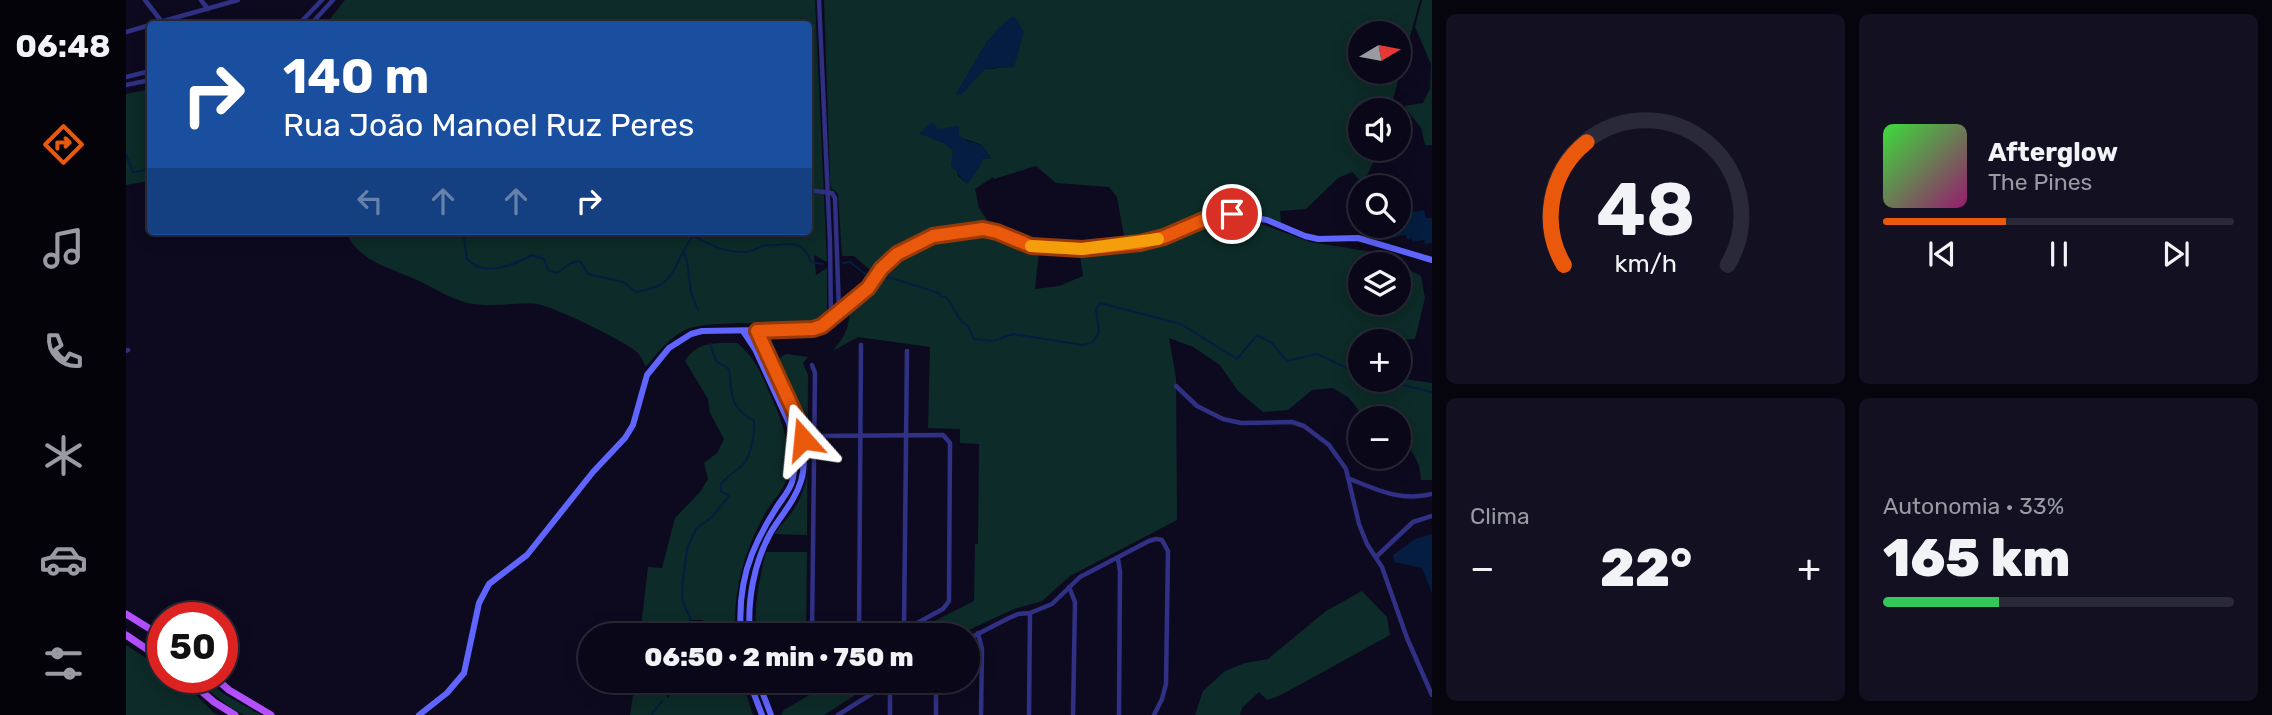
<!DOCTYPE html>
<html lang="pt">
<head>
<meta charset="utf-8">
<style>
	body { margin:0; font-family:Rubik,sans-serif; background:#131121; color:#f1f3f6; height:100vh; display:flex; flex-direction:column; font-size:26px; white-space:nowrap }
	* { box-sizing:border-box; margin:0 }
	p { font-size:23px; color:#999aa2 }
	.icon { flex:none; width:38px; height:38px; fill:none; stroke:currentColor; stroke-width:2; stroke-linecap:round; stroke-linejoin:round }
	.map { position:relative; flex:1; overflow:hidden }
	.sheet { display:flex; flex-direction:column; gap:14px; padding:14px; background:#06040d; width:840px }
	.sheet>* { flex:none }
	.banner { position:absolute; left:21px; top:21px; width:665px; height:214px; border-radius:7px; box-shadow:0 4px 18px #0003,0 0 0 2px #2a2937; background:#1a4fa0; color:#fff; overflow:hidden }
	.needle { width:46px; rotate:80deg }
	.fabs { position:absolute; left:1222px; top:21px; display:grid; gap:14px }
	.fabs a { display:grid; place-items:center; width:63px; height:63px; border-radius:50%; background:#0a0818; box-shadow:0 4px 18px #0003,0 0 0 2px #2a2937; font-size:35px }
	.speed { position:absolute; left:21px; top:602px; display:flex; gap:14px; font-size:35px; font-weight:700; text-align:center }
	.speed>* { display:grid; place-content:center; width:91px; height:91px; border-radius:50%; background:#0a0818; box-shadow:0 4px 18px #0003,0 0 0 2px #2a2937; line-height:1 }
	.speed .limit { border:10px solid #d22; background:#fff; color:#111 }
	.pin { position:absolute; display:grid; place-items:center; width:60px; height:60px; color:#fff; margin:-30px; border:4px solid #fff; border-radius:50%; box-shadow:0 2px 7px #0007 }
	.me { position:absolute; width:77px; margin:-38px; rotate:342deg; stroke-linejoin:round; filter:drop-shadow(0 0 5px #0008) }
	.turn { display:flex; align-items:center; gap:24px; height:147px; padding:0 21px; font-size:32px }
	.turn .icon { width:91px; height:91px; stroke-width:2.5 }
	.turn b { display:block; font-size:49px; line-height:60px }
	.lanes { display:flex; align-items:center; height:66px; padding:0 21px; background:#0003; justify-content:center; gap:35px; direction:ltr }
	.lanes .off { opacity:.35 }
	.big { font-size:52px; font-weight:800; line-height:1.1 }
	.sheet .card { flex:1; display:flex; flex-direction:column; justify-content:center; gap:10px; min-width:0; padding:0 24px; border-radius:10px; background:#131121 }
	.sheet .dial { align-items:center; gap:0 }
	.dial svg { height:182px; overflow:visible; fill:none; stroke:#2a2937; stroke-width:7; stroke-linecap:round; text-anchor:middle }
	.dial text { fill:#f1f3f6; stroke:none }
	.song { display:flex; align-items:center; gap:21px }
	.cover { width:84px; height:84px; border-radius:10px; background:linear-gradient(135deg,hsl(120 70% 55%),hsl(320 70% 35%)) }
	.played { height:7px; border-radius:4px; background:linear-gradient(90deg,#ea580c 35%,#2a2937 35%) }
	.keys { display:flex; justify-content:space-around; direction:ltr }
	.heat { display:flex; justify-content:space-between; align-items:center; font-size:38px; direction:ltr }
	.charge { height:10px; border-radius:5px; background:linear-gradient(90deg,#34c759 33%,#2a2937 0) }
	.sheet .tiles { flex:1; display:grid; gap:14px; grid-template-columns:repeat(2,1fr) }
	.trip { position:absolute; left:452px; top:623px; width:402px; height:70px; border-radius:35px; background:#0a0818; box-shadow:0 4px 18px #0003,0 0 0 2px #2a2937; font-weight:800; line-height:70px; text-align:center }
	main { display:flex; flex:1; min-height:0 }
	.menu { display:flex; flex-direction:column; width:126px; justify-content:space-around; align-items:center; background:#04030a; color:#999aa2 }
	.menu .icon { width:49px; height:49px }
	.menu .active { color:#ea580c }
	.menu b { font-size:32px; color:#f1f3f6 }
	.map>svg:first-child { display:block }
	.green { fill:#0d2b28; fill-rule:evenodd }
	.water { fill:#041d40 }
	.lines { fill:none; stroke-linecap:round; stroke-linejoin:round }
	.stream { stroke:#041d40; stroke-width:2 }
	.street { stroke:#303184; stroke-width:4.5 }
	.secondary { stroke:#6065ff; stroke-width:6 }
	.primary { stroke:#b450ff; stroke-width:7 }
	.route-casing { stroke:#983908; stroke-width:18 }
	.route { stroke:#ea580c; stroke-width:12 }
	.slow { stroke:#f59e0b; stroke-width:12 }
</style>
</head>
<body>
<main>
<nav class="menu">
<b>06:48</b>
<svg class="icon active" aria-label="directions" viewBox="0 0 24 24"><path d="M12 3l9 9-9 9-9-9zM9 14v-3h6M13 9l2 2-2 2"/></svg>
<svg class="icon" aria-label="music" viewBox="0 0 24 24"><path d="M9 18V5l10-2v13"/><circle cx="6" cy="18" r="3"/><circle cx="16" cy="16" r="3"/></svg>
<svg class="icon" aria-label="phone" viewBox="0 0 24 24"><path d="M5 4h4l2 5-3 2q2 4 5 5l2-3 5 2v4C11 20 4 13 5 4z"/></svg>
<svg class="icon" aria-label="climate" viewBox="0 0 24 24"><path d="M12 3v18M4 7l16 10M4 17L20 7"/></svg>
<svg class="icon" aria-label="car" viewBox="0 0 24 24"><path d="M5 17H2v-5l4-1 3-4h7l3 4 3 1v5h-3M9 17h6M6 11h13"/><circle cx="7" cy="17" r="2"/><circle cx="17" cy="17" r="2"/></svg>
<svg class="icon" aria-label="filters" viewBox="0 0 24 24"><path d="M4 7h16M4 17h16"/><circle cx="9" cy="7" r="2"/><circle cx="15" cy="17" r="2"/></svg>
</nav>
<div class="map">
<svg width="1306" height="715" viewBox="0 0 1306 715">
	<rect width="100%" height="100%" fill="#0d0a20"/>
	<g class="green">
		<path d="M219 0H689L701 262 688 255 690 275 701 268V316L696 322 689 325C659 325 584 319 559 330 543 338 531 353 520 367 518 363 515 357 512 353 501 342 427 306 411 304 388 302 365 308 342 303 325 299 308 288 293 281 266 268 231 262 220 231H682V24H200Z"/>
		<path d="M698 0H1294L1264 110H1234V149H1254L1237 183 1226 172 1212 178 1180 209 1154 211 1155 223 1125 212 1092 213 1044 232 999 242 991 197 983 187 930 183 910 166 868 179 867 177 849 189 853 208 866 228C816 222 781 238 745 271L728 256H716L712 194 705 188 704 181ZM1234 33H1272V72H1234ZM862 40 870 69H859L831 93ZM811 129 856 145 865 158 856 159 841 184 832 176 827 150 819 144Z"/>
		<path d="M1296 0H1306V145H1299L1295 128 1278 106 1297 103 1304 89 1305 64 1289 27Z"/>
		<path d="M24 89V181L0 185V94Z"/>
		<path d="M1100 219 1124 220 1184 242 1253 253 1295 276 1299 298 1289 339 1234 341V380H1272V378L1306 383V480H1295C1295 463 1285 447 1272 436V418H1239L1223 398 1207 388 1186 390 1162 410 1137 412 1112 391 1094 365 1067 347 1043 338 1050 378 1051 520 944 576 916 601 888 609 832 635H781L848 601 849 544H852L853 444 834 443V429L802 428 804 347 732 337 707 351C713 343 718 337 721 328 723 321 723 313 727 308 759 268 807 225 862 235 880 238 895 249 913 252L909 289 933 286 957 276 954 256 1000 250 1044 240 1070 228ZM1234 264H1272V303H1234Z"/>
		<path d="M611 343C628 356 635 373 643 392 656 420 667 449 660 480 656 493 646 501 640 512 618 550 607 591 609 635H578L577 620H565L547 626 533 635H514L522 567 536 568 549 518 574 492 582 479 578 463 591 453 598 439 584 413 582 399 559 361C571 341 590 343 611 343Z"/>
		<path d="M660 354 682 357 677 363 682 375 681 535 648 534C656 524 665 515 671 504 698 454 672 411 651 366L650 360Z"/>
		<path d="M640 552H681L680 635H630C628 607 633 579 640 552Z"/>
		<path d="M1236 591 1261 617 1264 635 1155 695 1141 700 1133 692 1116 708 1114 715H1069L1077 691 1099 671 1119 663 1142 659 1200 611Z"/>
		<path d="M0 645 37 669V677H48L61 686 88 713 93 715H0Z"/>
		<path d="M66 677H78L98 694 135 715H118L106 709Z"/>
		<path d="M509 681H543L544 686 539 693 542 698 546 690 558 683 566 685 572 690 582 681H616L627 715H504Z"/>
		<path d="M707 681H751L698 715H655L658 710Z"/>
	</g>
	<g class="water">
		<path d="M888 16 898 32 888 67 859 69 835 95 830 94C847 67 861 32 888 16Z"/>
		<path d="M807 122 812 129 833 126V135L841 141 856 145 865 158 856 159 855 165 841 185 825 165 827 150 819 144 793 133Z"/>
		<path d="M1298 210 1300 218H1306V243L1299 244 1298 240 1286 242V238L1281 239 1280 235 1268 237 1267 232 1263 233 1262 226H1272V219L1282 217 1281 213Z"/>
		<path d="M1306 534V593L1296 568 1268 562 1267 555 1289 539Z"/>
	</g>
	<g class="lines">
		<g class="stream">
			<path d="M0 155 7 172 16 171 20 169 24 148"/>
			<path d="M341 231 338 238 341 259C358 278 387 265 406 255L418 259 422 270 431 273 445 263 454 261 462 274 497 282 510 292C555 284 544 267 567 236 587 245 595 252 619 252 627 252 633 246 640 245 644 244 648 246 651 245 670 242 678 244 685 262L697 264"/>
			<path d="M558 253 561 261 565 292 572 310"/>
			<path d="M717 263 724 262 742 276"/>
			<path d="M751 283 762 277 813 293 815 297H820C828 305 831 321 842 326L848 339 867 341 887 334 957 345 967 342 973 332 970 309 974 303 1055 324 1111 359 1131 335 1146 343 1161 361 1191 354 1234 374"/>
			<path d="M1255 380 1306 392"/>
			<path d="M565 620 557 602 556 589 561 549 570 529 586 517 603 496 595 491V484C601 477 605 474 612 469 625 461 629 435 628 421 602 405 607 397 603 369L590 361 584 344"/>
			<path d="M525 715 536 701"/>
		</g>
		<g class="street">
			<path d="M19 0 36 22"/>
			<path d="M75 0 82 9"/>
			<path d="M693 0 704 243 705 319"/>
			<path d="M27 24 112 0"/>
			<path d="M173 24 196 0"/>
			<path d="M185 24 207 0"/>
			<path d="M0 32 24 25"/>
			<path d="M0 77 24 71"/>
			<path d="M0 85 24 80"/>
			<path d="M682 190 706 193 709 198 713 311"/>
			<path d="M0 351 2 350"/>
			<path d="M686 365 689 373 686 635"/>
			<path d="M1050 386 1071 406 1097 419 1115 423 1166 422 1178 426 1203 445 1220 469 1233 524 1241 544 1256 567 1281 638 1306 695"/>
			<path d="M688 436 817 435 824 443 823 601 817 609 769 635"/>
			<path d="M1224 479C1251 490 1276 502 1306 494"/>
			<path d="M1251 556 1287 522 1306 516"/>
			<path d="M992 559 994 571 993 715"/>
			<path d="M943 587 949 602 947 715"/>
			<path d="M778 629 781 351"/>
			<path d="M852 633 856 649 855 715"/>
			<path d="M733 635 735 345"/>
			<path d="M842 639 881 619 892 614 904 613 926 604 954 577 1023 541 1030 539 1036 540 1042 551 1040 684 1036 699 1028 715"/>
			<path d="M690 681 692 684 697 681"/>
			<path d="M760 684 764 695V715"/>
			<path d="M712 715 766 681"/>
			<path d="M810 715V681"/>
			<path d="M903 715 904 613"/>
		</g>
		<g class="secondary">
			<path d="M615 635C613 609 616 579 626 554 632 539 640 524 649 510 654 501 663 492 666 482 671 464 668 440 663 423L629 349 617 331"/>
			<path d="M624 635C621 601 628 562 645 532 655 515 669 501 675 481 688 438 652 369 631 331"/>
			<path d="M623 681 636 715"/>
			<path d="M632 681 645 715"/>
			<path d="M293 715 321 693 338 673 353 603 363 584 401 555 467 472 499 438 507 425 521 375 543 348 565 334 576 331 687 329 697 326 742 288 755 269 771 254 807 236 827 232 857 229 871 232 905 246 956 249 1014 243 1037 237 1082 218 1106 214 1141 220 1179 236 1192 239 1232 238 1306 260"/>
		</g>
		<g class="primary">
			<path d="M0 614 37 637"/>
			<path d="M0 635 37 660"/>
			<path d="M59 677 88 702 109 715"/>
			<path d="M88 677 103 690 145 715"/>
		</g>
	</g>
	<g class="lines">
		<defs>
			<path id="route" d="M677 439 670 416 631 331 687 329 696 326 742 288 755 269 771 254 807 236 857 229 871 232 905 246 956 249 1014 243 1038 237 1082 218 1106 214"/>
		</defs>
		<use href="#route" class="route-casing"/>
		<use href="#route" class="route"/>
		<path class="slow" d="M905 246 956 249 1032 239"/>
	</g>
</svg>
<div class="fabs">
<a><svg class="needle" viewBox="-14 -14 28 28"><path d="M0-13l5 13h-10z" fill="#e53935"/><path d="M0 13l5-13h-10z" fill="#999aa2"/></svg></a>
<a><svg class="icon" aria-label="sound" viewBox="0 0 24 24"><path d="M4 9h4l5-4v14l-5-4H4zM17 9q2 3 0 6"/></svg></a>
<a><svg class="icon" aria-label="search" viewBox="0 0 24 24"><circle cx="10" cy="10" r="6"/><path d="M15 15l6 6"/></svg></a>
<a><svg class="icon" aria-label="layers" viewBox="0 0 24 24"><path d="M12 4l9 5-9 5-9-5zM3 14l9 5 9-5"/></svg></a>
<a>+</a>
<a>−</a>
</div>
<div class="speed"><div class="limit">50</div></div>
<div class="pin" style="left:1106px;top:214px;background:#d93025"><svg class="icon" aria-label="arrive" viewBox="0 0 24 24"><path d="M6 21V4h12l-3 4 3 4H6"/></svg></div>
<svg class="me" style="left:677px;top:439px" viewBox="-20 -20 40 40"><path d="M0-17L14 15 0 8-14 15z" fill="#ea580c" stroke="#fff" stroke-width="4"/></svg>
<div class="trip">06:50 · 2 min · 750 m</div>
<div class="banner">
<div class="turn"><svg class="icon" aria-label="right" viewBox="0 0 24 24"><path d="M7 20v-9h11M14 6l5 5-5 5"/></svg><div><b>140 m</b>Rua João Manoel Ruz Peres</div></div>
<div class="lanes"><svg class="icon off" aria-label="left" viewBox="0 0 24 24"><path d="M17 20v-9H6M10 6l-5 5 5 5"/></svg><svg class="icon off" aria-label="ahead" viewBox="0 0 24 24"><path d="M12 20V5M6 11l6-6 6 6"/></svg><svg class="icon off" aria-label="ahead" viewBox="0 0 24 24"><path d="M12 20V5M6 11l6-6 6 6"/></svg><svg class="icon" aria-label="right" viewBox="0 0 24 24"><path d="M7 20v-9h11M14 6l5 5-5 5"/></svg></div>
</div>
</div>
<section class="sheet">
<div class="tiles">
<div class="card dial"><svg viewBox="0 0 100 80">
<path d="M14 69A42 42 0 1 1 86 69"/>
<path d="M14 69A42 42 0 0 1 24 15" stroke="#ea580c"/>
<text x="50" y="56" font-size="32" font-weight="700">48</text>
<text x="50" y="72" font-size="11">km/h</text>
</svg></div>
<div class="card">
<div class="song"><i class="cover"></i><div><b>Afterglow</b><p>The Pines</p></div></div>
<div class="played"></div>
<div class="keys"><svg class="icon" aria-label="previous" viewBox="0 0 24 24"><path d="M18 5L8 12l10 7zM5 5v14"/></svg><svg class="icon" aria-label="pause" viewBox="0 0 24 24"><path d="M8 5v14M16 5v14"/></svg><svg class="icon" aria-label="next" viewBox="0 0 24 24"><path d="M6 5l10 7-10 7zM19 5v14"/></svg></div>
</div>
<div class="card"><p>Clima</p>
<div class="heat"><a>−</a><b class="big">22°</b><a>+</a></div>
</div>
<div class="card"><p>Autonomia · 33%</p><b class="big">165 km</b><div class="charge"></div></div>
</div>
</section>
</main>
</body>
</html>
